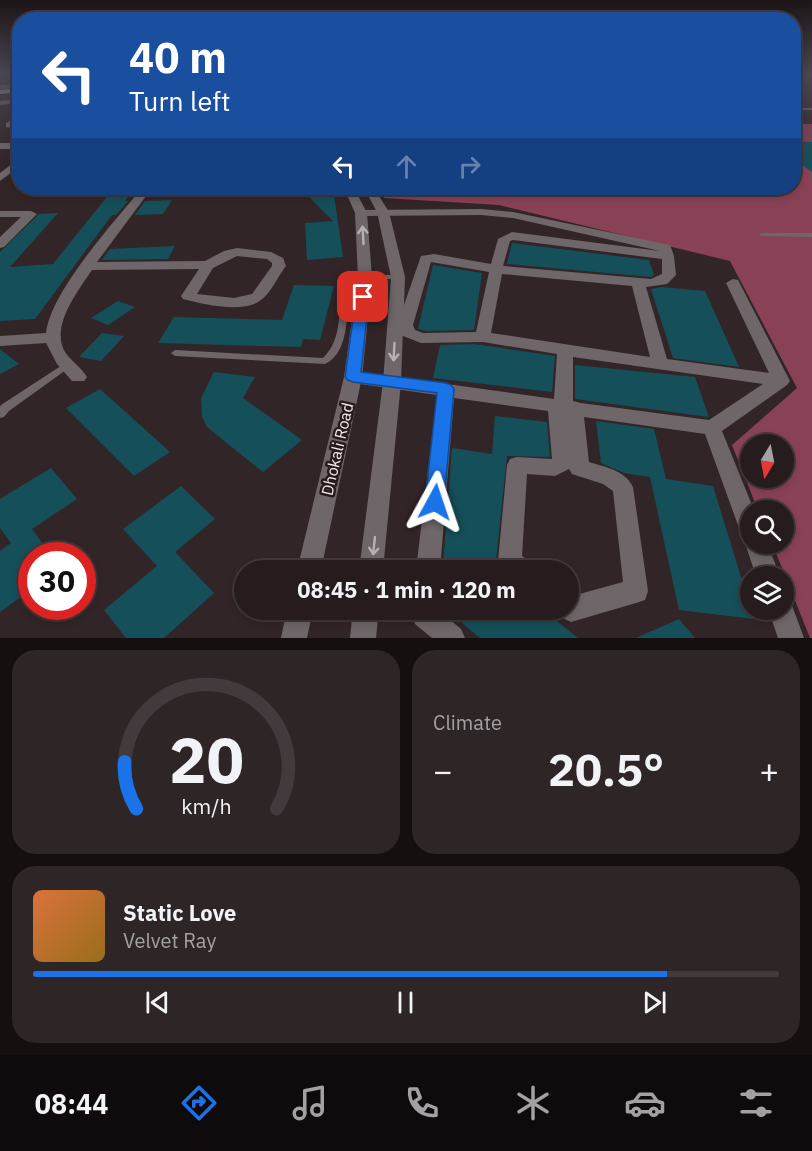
<!DOCTYPE html>
<html lang="en">
<head>
<meta charset="utf-8">
<style>
	body { margin:0; font-family:"IBM Plex Sans",sans-serif; background:#2e2527; color:#f1f3f6; height:100vh; display:flex; flex-direction:column; font-size:22px; white-space:nowrap }
	* { box-sizing:border-box; margin:0 }
	p { font-size:20px; color:#a4a1a4 }
	.icon { flex:none; width:33px; height:33px; fill:none; stroke:currentColor; stroke-width:2; stroke-linecap:round; stroke-linejoin:round }
	.map { position:relative; height:638px; overflow:hidden }
	.panel { display:flex; flex-direction:column; gap:12px; padding:12px; background:#150f10; flex:1 }
	.panel>* { flex:none }
	.hud { position:absolute; left:12px; top:12px; width:789px; height:183px; border-radius:24px; box-shadow:0 3px 9px #0003,0 0 0 2px #423a3c; background:#1a4fa0; color:#fff; overflow:hidden }
	.needle { width:39px; rotate:190deg }
	.tools { position:absolute; left:740px; top:434px; display:grid; gap:12px }
	.tools a { display:grid; place-items:center; width:54px; height:54px; border-radius:50%; background:#261c1e; box-shadow:0 3px 9px #0003,0 0 0 2px #423a3c; font-size:30px }
	.speed { position:absolute; left:18px; top:542px; display:flex; gap:12px; font-size:30px; font-weight:700; text-align:center }
	.speed>* { display:grid; place-content:center; width:78px; height:78px; border-radius:50%; background:#261c1e; box-shadow:0 3px 9px #0003,0 0 0 2px #423a3c; line-height:1 }
	.speed .limit { border:9px solid #d22; background:#fff; color:#111 }
	.pin { position:absolute; display:grid; place-items:center; width:51px; height:51px; color:#fff; margin:-26px; border-radius:12px; box-shadow:0 3px 9px #0006 }
	.me { position:absolute; width:66px; margin:-33px; rotate:5deg; stroke-linejoin:round; filter:drop-shadow(0 0 4px #0008) }
	.turn { display:flex; align-items:center; gap:21px; height:126px; padding:0 18px; font-size:27px }
	.turn .icon { width:78px; height:78px; stroke-width:2.5 }
	.turn b { display:block; font-size:42px; line-height:51px }
	.lanes { display:flex; align-items:center; height:57px; padding:0 18px; background:#0003; justify-content:center; gap:30px; direction:ltr }
	.lanes .off { opacity:.35 }
	.big { font-size:45px; font-weight:700; line-height:1.1 }
	.panel .tile { flex:1; display:flex; flex-direction:column; justify-content:center; gap:9px; min-width:0; padding:0 21px; border-radius:24px; background:#2e2527 }
	.panel .dial { align-items:center; gap:0 }
	.dial svg { height:156px; overflow:visible; fill:none; stroke:#423a3c; stroke-width:7; stroke-linecap:round; text-anchor:middle }
	.dial text { fill:#f1f3f6; stroke:none }
	.song { display:flex; align-items:center; gap:18px }
	.cover { width:72px; height:72px; border-radius:9px; background:linear-gradient(135deg,hsl(20 70% 55%),hsl(40 70% 35%)) }
	.played { height:6px; border-radius:3px; background:linear-gradient(90deg,#1a73e8 85%,#423a3c 85%) }
	.keys { display:flex; justify-content:space-around; direction:ltr }
	.heat { display:flex; justify-content:space-between; align-items:center; font-size:33px; direction:ltr }
	.panel .tiles { flex:1; display:grid; gap:12px; grid-template-columns:1fr 1fr }
	.tile:last-child { grid-column:span 2 }
	.trip { position:absolute; left:234px; top:560px; width:345px; height:60px; border-radius:30px; background:#261c1e; box-shadow:0 3px 9px #0003,0 0 0 2px #423a3c; font-weight:700; line-height:60px; text-align:center }
	.tabs { display:flex; height:96px; justify-content:space-around; align-items:center; background:#0f0b0c; color:#a4a1a4 }
	.tabs .icon { width:42px; height:42px }
	.tabs .on { color:#1a73e8 }
	.tabs b { font-size:27px; color:#f1f3f6 }
	.map>svg:first-child { display:block }
	.forest { fill:#894155; fill-rule:evenodd }
	.building { fill:#154f5a }
	.lines { fill:none; stroke-linecap:round; stroke-linejoin:round }
	.service { fill:#6e6668; fill-rule:evenodd }
	.minor { fill:#6e6668; fill-rule:evenodd }
	.tertiary { fill:#6e6668; fill-rule:evenodd }
	.trunk { fill:#c0b0b4; fill-rule:evenodd }
	.oneway { stroke:#b8b0b2 }
	.route { fill:#1a73e8; stroke:#114b97; stroke-width:1.5 }
	.labels { text-anchor:middle; stroke-width:5; stroke-linejoin:round; paint-order:stroke }
	.street-label { font-size:16px; fill:#f5ecee; stroke:#281b1e }
</style>
</head>
<body>
<div class="map">
<svg width="812" height="638" viewBox="0 0 812 638">
	<rect width="100%" height="100%" fill="#322528"/>
	<path class="forest" d="M794 124H812V638H810L772 543H783V510H758L732 445 797 388 730 261 499 205 384 198 380 188H794ZM750 444H783V477H750Z"/>
	<g class="building">
		<path d="M794 141 812 142V172L794 159Z"/>
		<path d="M114 188H135L125 201H128L116 215H112L35 319 0 321V252L39 214 58 213 10 267 53 264Z"/>
		<path d="M334 195 343 257 307 260 305 223 333 221 309 197Z"/>
		<path d="M172 200 163 214 135 215 145 201Z"/>
		<path d="M512 243 649 260 654 275 651 277 507 264Z"/>
		<path d="M175 246 168 259 102 260 110 249Z"/>
		<path d="M433 265 482 273 474 330 427 331 418 329Z"/>
		<path d="M294 285 334 286 320 340 303 339 301 347 158 343 174 317 282 320Z"/>
		<path d="M662 287 705 291 739 367 673 358 651 289Z"/>
		<path d="M118 301 135 307 108 325 91 318Z"/>
		<path d="M102 333 124 336 101 361 79 357Z"/>
		<path d="M474 344 555 356 552 392 433 378 440 345Z"/>
		<path d="M0 349 19 364 0 374Z"/>
		<path d="M575 365 695 377 709 417 575 399Z"/>
		<path d="M214 372 255 377 243 398 302 440 263 472 207 427 202 417 201 398Z"/>
		<path d="M100 389 170 452 134 476 66 408Z"/>
		<path d="M495 416 547 422 550 457 507 456 496 561 500 570H472L443 565 452 448 492 454Z"/>
		<path d="M596 421 654 429 666 479 713 486 754 619 679 610 650 477 624 473 601 463Z"/>
		<path d="M51 468 77 499 32 529 51 555H32V589L0 612V551L11 543 0 528V499Z"/>
		<path d="M181 486 215 519 175 552 214 593 164 638H126L104 610 157 566 123 529Z"/>
		<path d="M473 609H542L578 638H480L462 623Z"/>
		<path d="M679 619 695 638H636Z"/>
	</g>
	<g class="lines">
		<g class="service">
			<rect x="794" y="108" width="18" height="2"/>
			<path d="M762 233H812V237L760 236V234Z"/>
			<path d="M355 275H398L402 277 398 279H356L348 283C347 307 351 352 325 364L175 356 171 353 175 350 323 358C343 339 339 308 340 282Z"/>
			<path d="M67 362 70 363 72 365 70 367 9 411 4 417 0 418V407L1 405Z"/>
		</g>
		<g class="minor">
			<path d="M807 74H812V78Z"/>
			<path d="M20 116V122L16 124H20V129L6 127V123Z"/>
			<rect x="0" y="143" width="20" height="6"/>
			<path d="M20 158V166L0 181V173Z"/>
			<path d="M142 188H152L97 262 205 261 224 251 237 248 271 252 283 258 286 266C278 276 271 293 261 300 244 314 202 304 183 299L181 296 199 269 92 270C78 291 50 326 65 352 71 361 81 367 87 377L84 381H72L57 364 46 343 0 346V336L46 333C51 291 114 222 142 188ZM237 256 267 259 272 263V266L252 294 234 298 197 294 213 268Z"/>
			<path d="M481 209 513 212 670 245 674 256 676 275 667 284 646 287 667 359 769 373 726 283 733 279 738 280 790 381 787 385 722 431 754 510H750V543H767L780 576H756L745 543 747 537 742 535 739 528 705 434 584 417 589 462C605 467 625 470 633 487L648 591 645 600 636 603 571 622 559 616 556 609H568V595L572 596 623 582 613 491 603 484 572 474 569 469 555 476 527 474 522 556 530 562 534 570H503L498 561 507 465 510 459 517 457 552 459 548 411 454 398 440 570H416L437 395 353 383 347 381 344 377 347 373 353 371 554 399 557 354 483 342 421 343 403 336 397 325 421 256 434 254 491 264 498 239 512 232 660 251 513 218 481 215 361 216 355 213 361 210ZM513 240 662 259V274L651 279 503 266 510 241ZM431 262 489 272 476 332 423 333 415 330 413 325ZM502 274 632 286 650 357 491 333ZM573 357 763 384 709 420 581 403 573 401Z"/>
			<path d="M0 211H31L37 214 4 247 0 248V237L21 217H0Z"/>
			<path d="M783 597 790 600 804 638H778L768 609H783Z"/>
			<path d="M411 609H437L461 629 465 638H432L415 624Z"/>
		</g>
		<g class="tertiary">
			<path d="M20 84V88L0 89V85Z"/>
			<path d="M20 99V103L0 105V101Z"/>
			<path d="M344 188H354L367 213 372 277 362 377 321 570H297L344 377 358 277 355 213Z"/>
			<path d="M364 188H374L389 212 405 277 401 382 383 570H359L383 382 391 277 377 212Z"/>
			<path d="M287 609H313L307 638H281Z"/>
			<path d="M353 609H379L376 638H350Z"/>
		</g>
		<path class="trunk" d="M20 88V92L0 94V90Z"/>
	</g>
	<defs><path id="oneway-shaft" d="M-6 0H5M1.5-3L5.5 0L1.5 3" fill="none" stroke-width="1.6" stroke-linecap="round" stroke-linejoin="round" transform="scale(1.5)"/></defs>
	<g class="oneway">
		<use href="#oneway-shaft" transform="translate(363 235) rotate(-93)"/>
		<use href="#oneway-shaft" transform="translate(394 352) rotate(93)"/>
		<use href="#oneway-shaft" transform="translate(374 546) rotate(96)"/>
	</g>
	<linearGradient id="sky" x2="0" y2="1"><stop stop-color="#1c1416"/><stop offset="0.45" stop-color="#494653"/><stop offset="1" stop-color="#494653" stop-opacity="0"/></linearGradient>
	<rect width="812" height="163" fill="url(#sky)"/>
	<path class="route" d="M363 293 369 297 361 372 446 383 451 385 454 389 444 502 442 508 435 511 428 508 425 502 437 393 353 382 348 380 345 377 356 297Z"/>
	<g class="labels">
		<g class="street-label">
			<text transform="translate(337 449) rotate(-77)" y="6">Dhokali Road</text>
		</g>
	</g>
</svg>
<div class="tools">
<a><svg class="needle" viewBox="-14 -14 28 28"><path d="M0-13l5 13h-10z" fill="#e53935"/><path d="M0 13l5-13h-10z" fill="#a4a1a4"/></svg></a>
<a><svg class="icon" aria-label="search" viewBox="0 0 24 24"><circle cx="10" cy="10" r="6"/><path d="M15 15l6 6"/></svg></a>
<a><svg class="icon" aria-label="layers" viewBox="0 0 24 24"><path d="M12 4l9 5-9 5-9-5zM3 14l9 5 9-5"/></svg></a>
</div>
<div class="speed"><div class="limit">30</div></div>
<div class="pin" style="left:363px;top:297px;background:#d93025"><svg class="icon" aria-label="arrive" viewBox="0 0 24 24"><path d="M6 21V4h12l-3 4 3 4H6"/></svg></div>
<svg class="me" style="left:435px;top:502px" viewBox="-20 -20 40 40"><path d="M0-17L14 15 0 8-14 15z" fill="#1a73e8" stroke="#fff" stroke-width="4"/></svg>
<div class="trip">08:45 · 1 min · 120 m</div>
<div class="hud">
<div class="turn"><svg class="icon" aria-label="left" viewBox="0 0 24 24"><path d="M17 20v-9H6M10 6l-5 5 5 5"/></svg><div><b>40 m</b>Turn left</div></div>
<div class="lanes"><svg class="icon" aria-label="left" viewBox="0 0 24 24"><path d="M17 20v-9H6M10 6l-5 5 5 5"/></svg><svg class="icon off" aria-label="ahead" viewBox="0 0 24 24"><path d="M12 20V5M6 11l6-6 6 6"/></svg><svg class="icon off" aria-label="right" viewBox="0 0 24 24"><path d="M7 20v-9h11M14 6l5 5-5 5"/></svg></div>
</div>
</div>
<section class="panel">
<div class="tiles">
<div class="tile dial"><svg viewBox="0 0 100 80">
<path d="M14 69A42 42 0 1 1 86 69"/>
<path d="M14 69A42 42 0 0 1 8 45" stroke="#1a73e8"/>
<text x="50" y="56" font-size="32" font-weight="700">20</text>
<text x="50" y="72" font-size="11">km/h</text>
</svg></div>
<div class="tile"><p>Climate</p>
<div class="heat"><a>−</a><b class="big">20.5°</b><a>+</a></div>
</div>
<div class="tile">
<div class="song"><i class="cover"></i><div><b>Static Love</b><p>Velvet Ray</p></div></div>
<div class="played"></div>
<div class="keys"><svg class="icon" aria-label="previous" viewBox="0 0 24 24"><path d="M18 5L8 12l10 7zM5 5v14"/></svg><svg class="icon" aria-label="pause" viewBox="0 0 24 24"><path d="M8 5v14M16 5v14"/></svg><svg class="icon" aria-label="next" viewBox="0 0 24 24"><path d="M6 5l10 7-10 7zM19 5v14"/></svg></div>
</div>
</div>
</section>
<nav class="tabs">
<b>08:44</b>
<svg class="icon on" aria-label="directions" viewBox="0 0 24 24"><path d="M12 3l9 9-9 9-9-9zM9 14v-3h6M13 9l2 2-2 2"/></svg>
<svg class="icon" aria-label="music" viewBox="0 0 24 24"><path d="M9 18V5l10-2v13"/><circle cx="6" cy="18" r="3"/><circle cx="16" cy="16" r="3"/></svg>
<svg class="icon" aria-label="phone" viewBox="0 0 24 24"><path d="M5 4h4l2 5-3 2q2 4 5 5l2-3 5 2v4C11 20 4 13 5 4z"/></svg>
<svg class="icon" aria-label="climate" viewBox="0 0 24 24"><path d="M12 3v18M4 7l16 10M4 17L20 7"/></svg>
<svg class="icon" aria-label="car" viewBox="0 0 24 24"><path d="M5 17H2v-5l4-1 3-4h7l3 4 3 1v5h-3M9 17h6M6 11h13"/><circle cx="7" cy="17" r="2"/><circle cx="17" cy="17" r="2"/></svg>
<svg class="icon" aria-label="filters" viewBox="0 0 24 24"><path d="M4 7h16M4 17h16"/><circle cx="9" cy="7" r="2"/><circle cx="15" cy="17" r="2"/></svg>
</nav>
</body>
</html>
